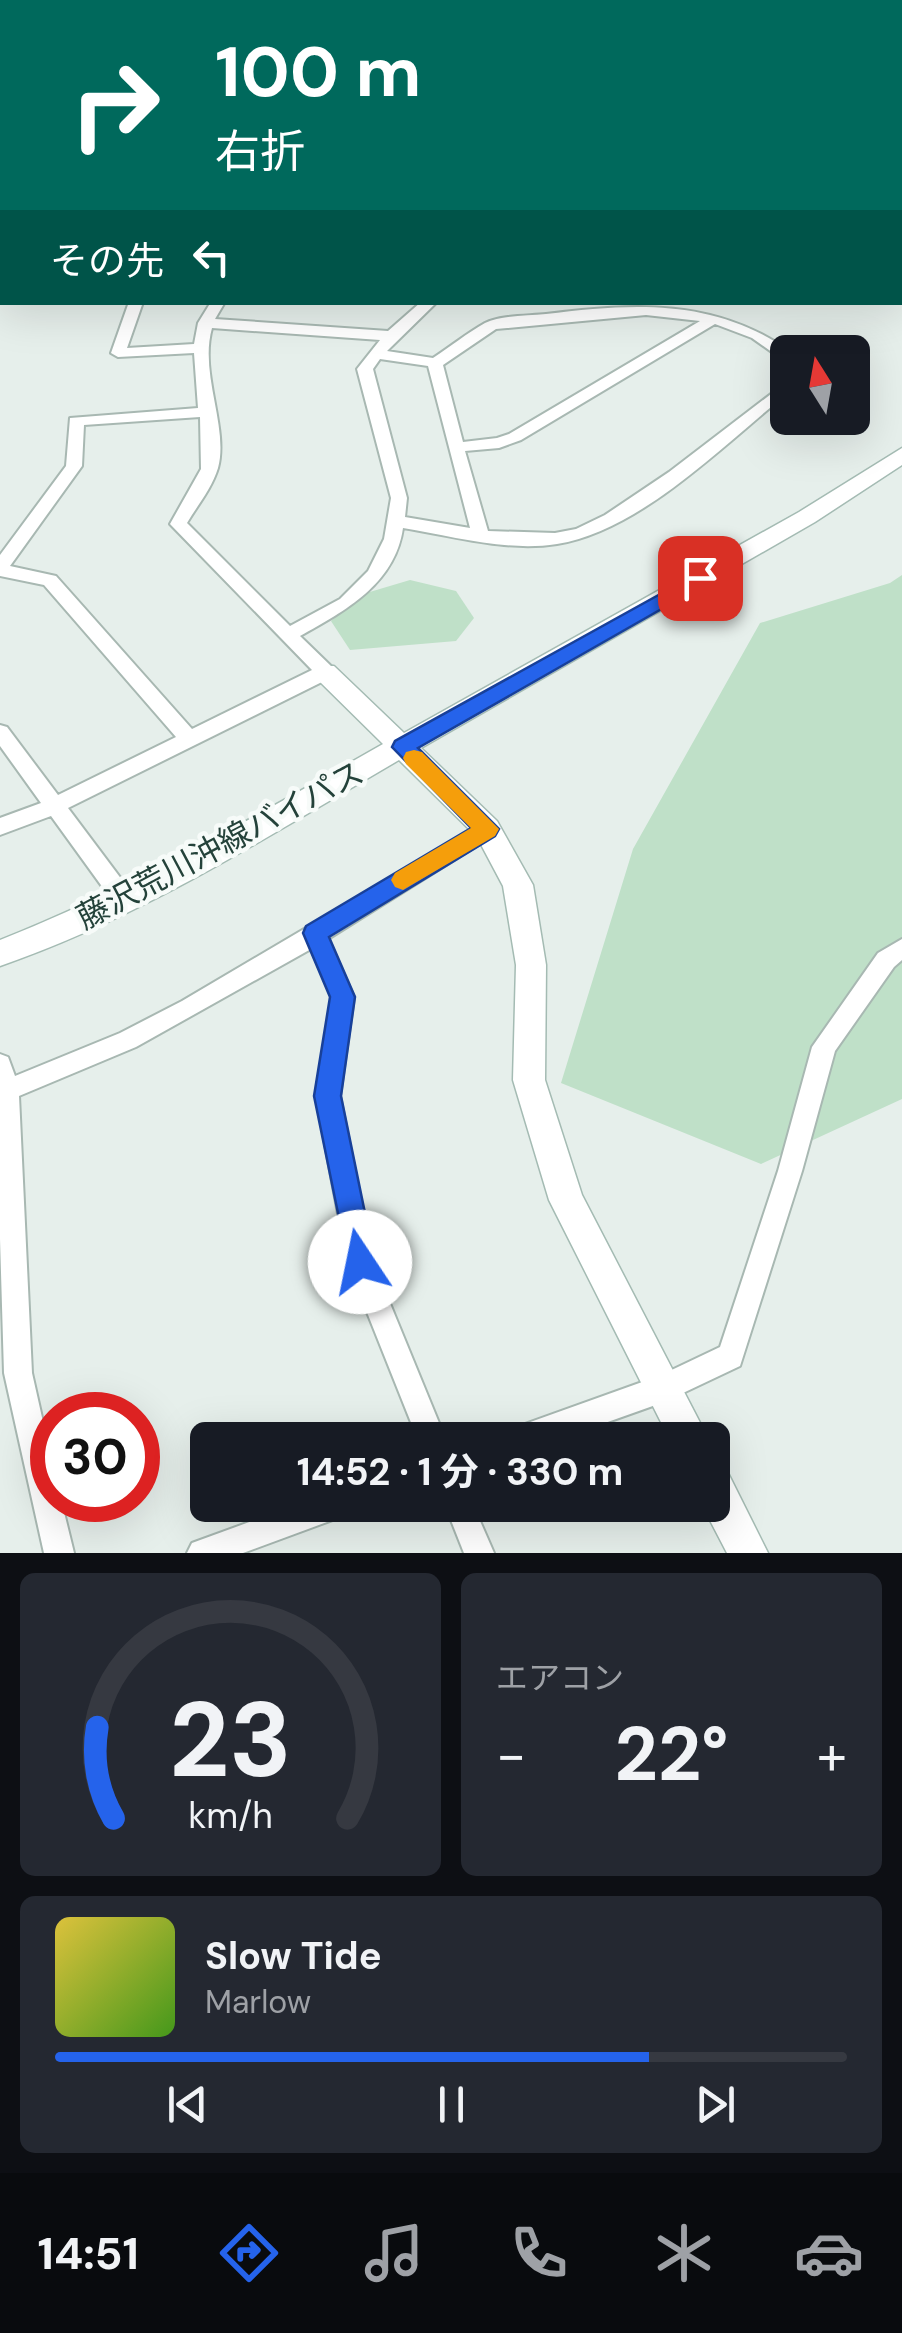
<!DOCTYPE html>
<html lang="ja">
<head>
<meta charset="utf-8">
<style>
	body { margin:0; font-family:"DM Sans","Noto Sans JP",sans-serif; background:#242831; color:#f1f3f6; height:100vh; display:flex; flex-direction:column; font-size:38px; white-space:nowrap }
	* { box-sizing:border-box; margin:0 }
	p { font-size:32px; color:#9ea1a6 }
	.icon { flex:none; width:55px; height:55px; fill:none; stroke:currentColor; stroke-width:2; stroke-linecap:round; stroke-linejoin:round }
	.map { position:relative; height:1553px; overflow:hidden }
	.panel { display:flex; flex-direction:column; gap:20px; padding:20px; background:#0d0f14; flex:1 }
	.panel>* { flex:none }
	.hud { position:absolute; left:0px; top:0px; width:902px; height:305px; box-shadow:0 10px 40px #0002; background:#00695c; color:#fff; overflow:hidden }
	.needle { width:65px; rotate:349deg }
	.buttons { position:absolute; left:770px; top:335px; display:grid; gap:20px }
	.buttons a { display:grid; place-items:center; width:100px; height:100px; border-radius:15px; background:#171b24; box-shadow:0 10px 40px #0002; font-size:50px }
	.speed { position:absolute; left:30px; top:1392px; display:flex; gap:20px; font-size:50px; font-weight:700; text-align:center }
	.speed>* { display:grid; place-content:center; width:130px; height:130px; border-radius:50%; background:#171b24; box-shadow:0 10px 40px #0002; line-height:1 }
	.speed .limit { border:15px solid #d22; background:#fff; color:#111 }
	.pin { position:absolute; display:grid; place-items:center; width:85px; height:85px; color:#fff; margin:-42px; border-radius:20px; box-shadow:0 5px 15px #0006 }
	.me { position:absolute; width:110px; margin:-55px; rotate:349deg; stroke-linejoin:round; filter:drop-shadow(0 0 8px #0008) }
	.turn { display:flex; align-items:center; gap:35px; height:210px; padding:0 50px; font-size:45px }
	.turn .icon { width:130px; height:130px; stroke-width:2.5 }
	.turn b { display:block; font-size:70px; line-height:85px }
	.then { display:flex; align-items:center; height:95px; padding:0 50px; background:#0003; gap:20px; font-size:38px }
	.big { font-size:75px; font-weight:700; line-height:1.1 }
	.panel .card { flex:1; display:flex; flex-direction:column; justify-content:center; gap:15px; min-width:0; padding:0 35px; border-radius:15px; background:#242831 }
	.panel .dial { align-items:center; gap:0 }
	.dial svg { height:260px; overflow:visible; fill:none; stroke:#363941; stroke-width:7; stroke-linecap:round; text-anchor:middle }
	.dial text { fill:#f1f3f6; stroke:none }
	.song { display:flex; align-items:center; gap:30px }
	.cover { width:120px; height:120px; border-radius:15px; background:linear-gradient(135deg,hsl(50 70% 55%),hsl(100 70% 35%)) }
	.played { height:10px; border-radius:5px; background:linear-gradient(90deg,#2563eb 75%,#363941 75%) }
	.keys { display:flex; justify-content:space-around; direction:ltr }
	.heat { display:flex; justify-content:space-between; align-items:center; font-size:55px; direction:ltr }
	.panel .tiles { flex:1; display:grid; gap:20px; grid-template-columns:1fr 1fr }
	.card:last-child { grid-column:span 2 }
	.trip { position:absolute; left:190px; top:1422px; width:540px; height:100px; border-radius:15px; background:#171b24; box-shadow:0 10px 40px #0002; font-weight:700; line-height:100px; text-align:center }
	.tabs { display:flex; height:160px; justify-content:space-around; align-items:center; background:#090b0e; color:#9ea1a6 }
	.tabs .icon { width:70px; height:70px }
	.tabs .active { color:#2563eb }
	.tabs b { font-size:45px; color:#f1f3f6 }
	.map>svg:first-child { display:block }
	.green { fill:#bfe0c8 }
	.lines { fill:none; stroke-linecap:round; stroke-linejoin:round }
	.street-casing { stroke:#a8b8b2; stroke-width:4 }
	.secondary-casing { stroke:#a4bbb3; stroke-width:3 }
	.path { stroke:#86b3a5; stroke-width:2.5; stroke-dasharray:2.5 5; stroke-linecap:butt }
	.street { fill:#fff; fill-rule:evenodd }
	.secondary { fill:#fff; fill-rule:evenodd }
	.route { fill:#2563eb; stroke:#184099; stroke-width:2.5 }
	.slow { fill:#f59e0b }
	.labels { text-anchor:middle; stroke-width:9; stroke-linejoin:round; paint-order:stroke }
	.street-label { font-size:32px; fill:#24423a; stroke:#f7fbf9 }
</style>
</head>
<body>
<div class="map">
<svg width="902" height="1553" viewBox="0 0 902 1553">
	<rect width="100%" height="100%" fill="#e6efeb"/>
	<g class="green">
		<path d="M902 575V1099L761 1164 561 1083 633 849 760 623 890 583Z"/>
		<path d="M410 580 456 591 474 618 456 641 350 650 331 621 363 594Z"/>
	</g>
	<g class="lines">
		<defs>
			<g id="street">
				<path d="M566 0H584L585 2H568Z"/>
				<rect x="900" y="66" width="2" height="7"/>
				<path d="M0 89 2 90V96L0 97Z"/>
				<rect x="900" y="155" width="2" height="8"/>
				<path d="M129 302H143L127 348 194 344 198 323 211 302H225L215 319 388 331 421 302H437L387 351 433 358C450 347 467 333 485 323 501 315 527 316 546 314 635 303 715 298 791 352H788V361L783 360 752 338 715 324 521 440 499 448 465 451 488 531 555 533 576 529 605 515 669 472 788 381V393C723 445 640 531 557 544 507 552 452 536 403 528 395 584 345 611 300 636L332 667 334 672 332 677 68 808 122 880 125 886 122 892 114 895 106 892 51 816 0 835V818L41 803 0 746V725L7 727 58 795 176 737 44 585 0 576V555L66 466 70 418 198 408 194 353 118 357 111 353ZM646 315 700 321 509 434 497 438 463 442 443 365 496 329ZM212 328 380 340 357 369 391 498 384 539 368 571 340 599 290 626 187 523C197 506 212 488 218 468 229 427 199 374 212 328ZM380 359 428 366 470 528 405 517 407 498 373 369ZM200 417 201 469 170 524 312 670 192 729 56 576 10 566 82 466 84 425Z"/>
				<path d="M487 821 494 823 497 829 494 835 328 939 354 997 340 1096 373 1262 446 1440H418L347 1262 316 1096 332 997 311 949 136 1047 19 1096 32 1373 52 1462V1500H61L74 1553H44L4 1373 0 1239V1054L8 1057 15 1076 120 1033 182 1001Z"/>
				<path d="M902 939V960L894 967 835 1051 802 1171 740 1366 664 1402 557 1440H504L508 1430 659 1376 720 1347 778 1171 812 1047 878 953Z"/>
				<path d="M296 1505H350L346 1515 243 1553H187L192 1543Z"/>
				<path d="M445 1505H473L494 1553H464Z"/>
			</g>
			<g id="secondary">
				<path d="M902 448V465L815 522 421 748 497 821 533 885 546 965 545 1080 582 1195 709 1440H670L549 1200 513 1080 516 965 503 886 477 837 399 760C270 835 142 917 0 966V940C134 887 258 815 383 744L316 678 312 672 316 666H334L404 733 799 512Z"/>
				<path d="M712 1464 726 1469 768 1553H727L702 1505H712Z"/>
			</g>
		</defs>
		<use href="#street" class="street-casing"/>
		<use href="#secondary" class="secondary-casing"/>
		<path class="path" d="M52 2 56 0"/>
		<use href="#street" class="street"/>
		<use href="#secondary" class="secondary"/>
	</g>
	<path class="route" d="M700 572 707 574V583L418 748 499 829 495 836 329 937 355 997 341 1096 375 1262 371 1272 360 1276 350 1272 314 1096 330 997 303 933 306 926 471 828 392 747 395 741Z"/>
	<path class="slow" d="M414 750 422 752 499 829 495 836 403 890 395 887 391 880 395 873 471 828 406 764 403 758 406 752Z"/>
	<g class="labels">
		<g class="street-label">
			<text transform="translate(220 845) rotate(-28)" y="11">藤沢荒川沖線バイパス</text>
		</g>
	</g>
</svg>
<div class="buttons">
<a><svg class="needle" viewBox="-14 -14 28 28"><path d="M0-13l5 13h-10z" fill="#e53935"/><path d="M0 13l5-13h-10z" fill="#9ea1a6"/></svg></a>
</div>
<div class="speed"><div class="limit">30</div></div>
<div class="pin" style="left:700px;top:578px;background:#d93025"><svg class="icon" aria-label="arrive" viewBox="0 0 24 24"><path d="M6 21V4h12l-3 4 3 4H6"/></svg></div>
<svg class="me" style="left:360px;top:1262px" viewBox="-20 -20 40 40"><circle r="19" fill="#fff"/><path d="M0-13L10 11 0 6-10 11z" fill="#2563eb"/></svg>
<div class="trip">14:52 · 1 分 · 330 m</div>
<div class="hud">
<div class="turn"><svg class="icon" aria-label="right" viewBox="0 0 24 24"><path d="M7 20v-9h11M14 6l5 5-5 5"/></svg><div><b>100 m</b>右折</div></div>
<div class="then">その先<svg class="icon" aria-label="left" viewBox="0 0 24 24"><path d="M17 20v-9H6M10 6l-5 5 5 5"/></svg></div>
</div>
</div>
<section class="panel">
<div class="tiles">
<div class="card dial"><svg viewBox="0 0 100 80">
<path d="M14 69A42 42 0 1 1 86 69"/>
<path d="M14 69A42 42 0 0 1 9 41" stroke="#2563eb"/>
<text x="50" y="56" font-size="32" font-weight="700">23</text>
<text x="50" y="72" font-size="11">km/h</text>
</svg></div>
<div class="card"><p>エアコン</p>
<div class="heat"><a>−</a><b class="big">22°</b><a>+</a></div>
</div>
<div class="card">
<div class="song"><i class="cover"></i><div><b>Slow Tide</b><p>Marlow</p></div></div>
<div class="played"></div>
<div class="keys"><svg class="icon" aria-label="previous" viewBox="0 0 24 24"><path d="M18 5L8 12l10 7zM5 5v14"/></svg><svg class="icon" aria-label="pause" viewBox="0 0 24 24"><path d="M8 5v14M16 5v14"/></svg><svg class="icon" aria-label="next" viewBox="0 0 24 24"><path d="M6 5l10 7-10 7zM19 5v14"/></svg></div>
</div>
</div>
</section>
<nav class="tabs">
<b>14:51</b>
<svg class="icon active" aria-label="directions" viewBox="0 0 24 24"><path d="M12 3l9 9-9 9-9-9zM9 14v-3h6M13 9l2 2-2 2"/></svg>
<svg class="icon" aria-label="music" viewBox="0 0 24 24"><path d="M9 18V5l10-2v13"/><circle cx="6" cy="18" r="3"/><circle cx="16" cy="16" r="3"/></svg>
<svg class="icon" aria-label="phone" viewBox="0 0 24 24"><path d="M5 4h4l2 5-3 2q2 4 5 5l2-3 5 2v4C11 20 4 13 5 4z"/></svg>
<svg class="icon" aria-label="climate" viewBox="0 0 24 24"><path d="M12 3v18M4 7l16 10M4 17L20 7"/></svg>
<svg class="icon" aria-label="car" viewBox="0 0 24 24"><path d="M5 17H2v-5l4-1 3-4h7l3 4 3 1v5h-3M9 17h6M6 11h13"/><circle cx="7" cy="17" r="2"/><circle cx="17" cy="17" r="2"/></svg>
</nav>
</body>
</html>
